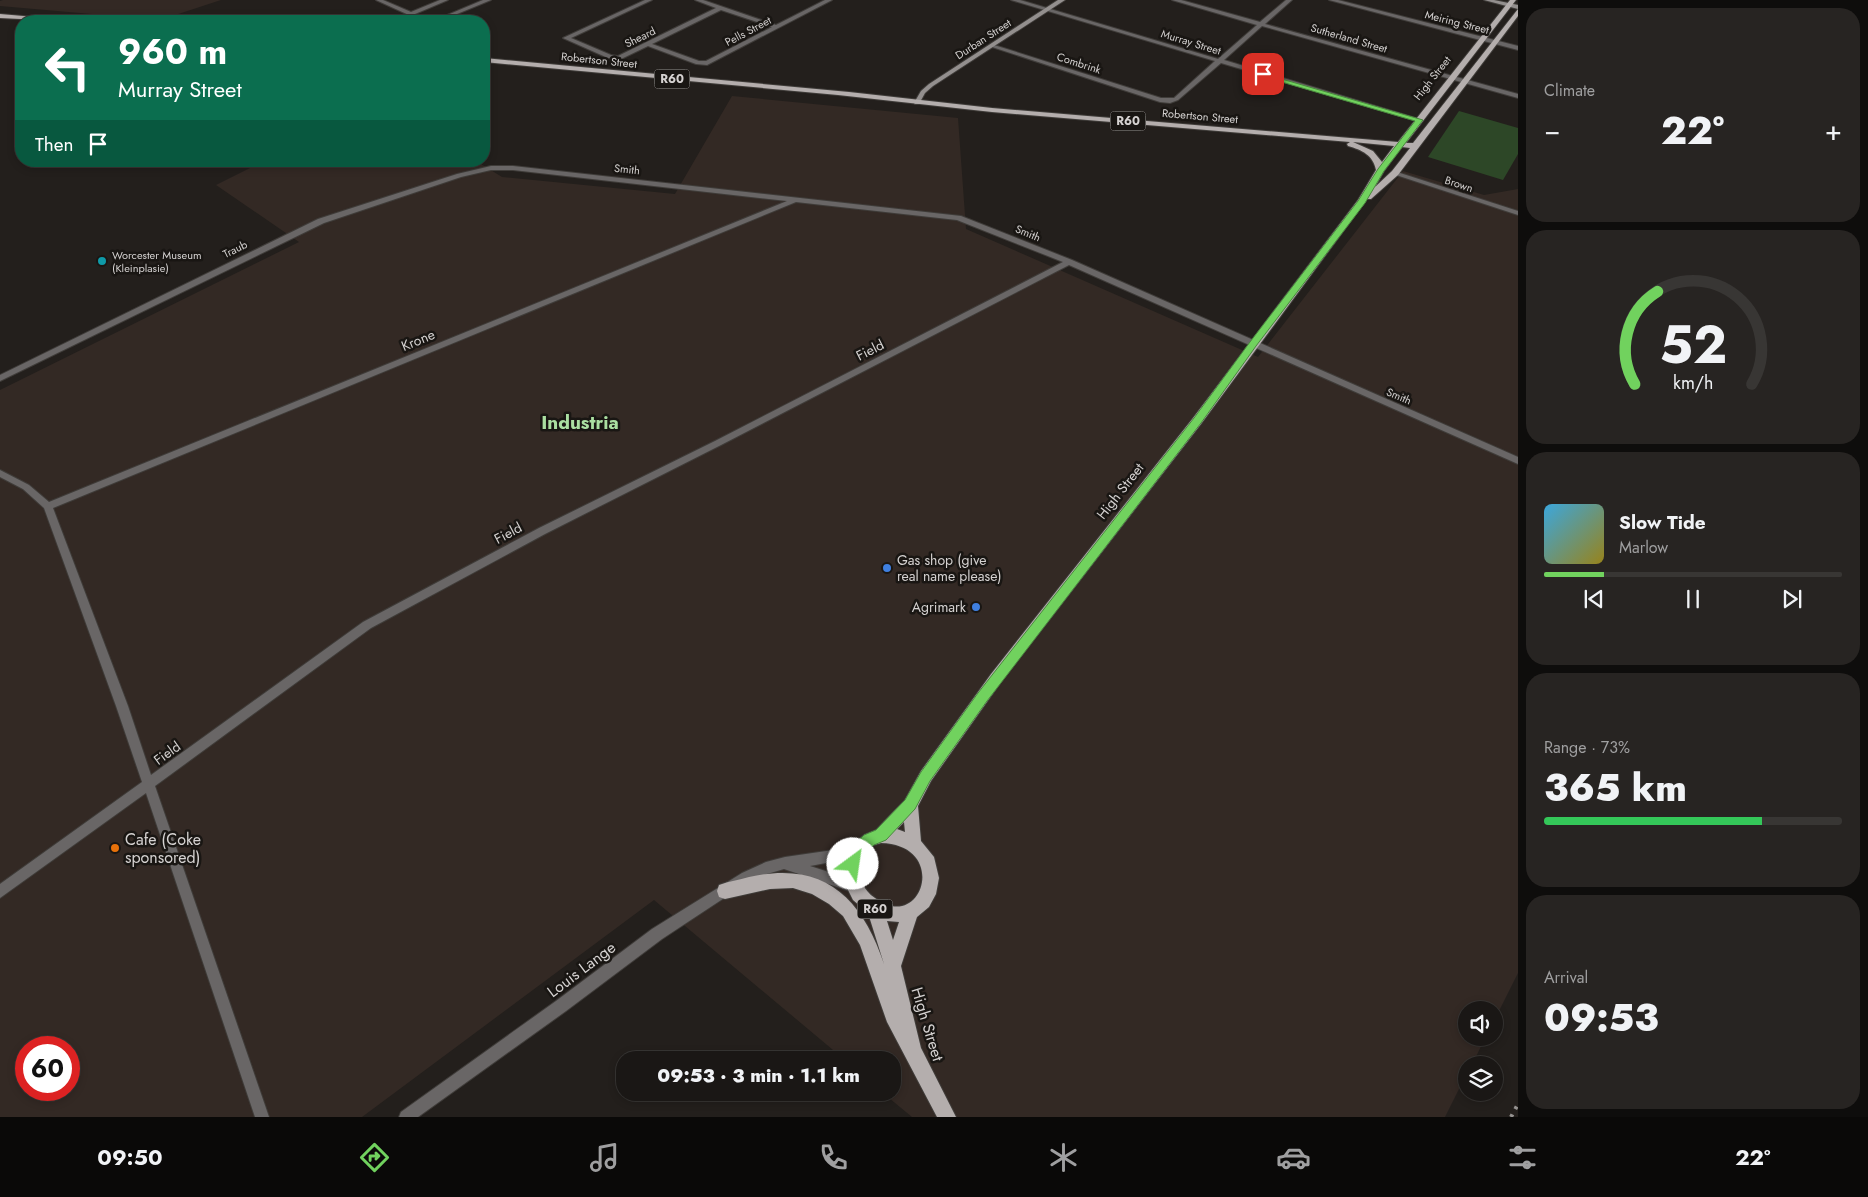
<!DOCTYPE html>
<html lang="en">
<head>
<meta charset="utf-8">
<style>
	body { margin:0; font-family:Jost,sans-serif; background:#272422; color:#f1f3f6; height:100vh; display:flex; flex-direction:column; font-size:19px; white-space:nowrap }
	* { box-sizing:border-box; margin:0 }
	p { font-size:16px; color:#9f9fa0 }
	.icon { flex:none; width:28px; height:28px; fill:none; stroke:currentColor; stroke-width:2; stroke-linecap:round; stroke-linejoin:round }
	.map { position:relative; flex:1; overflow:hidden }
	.drawer { display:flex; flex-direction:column; gap:8px; padding:8px; background:#0e0d0c; width:350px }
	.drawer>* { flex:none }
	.top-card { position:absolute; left:15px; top:15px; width:475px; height:152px; border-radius:20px; box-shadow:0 2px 8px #0003,0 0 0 1px #383634; background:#0b6e4f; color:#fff; overflow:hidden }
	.controls { position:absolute; left:1458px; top:1001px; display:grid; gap:10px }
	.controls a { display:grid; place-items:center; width:45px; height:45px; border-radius:50%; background:#1a1715; box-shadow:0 2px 8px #0003,0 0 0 1px #383634; font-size:25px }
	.speed { position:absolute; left:15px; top:1036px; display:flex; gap:10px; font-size:25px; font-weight:700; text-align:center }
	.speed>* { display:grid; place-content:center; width:65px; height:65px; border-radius:50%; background:#1a1715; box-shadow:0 2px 8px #0003,0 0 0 1px #383634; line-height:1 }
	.speed .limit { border:8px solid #d22; background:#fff; color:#111 }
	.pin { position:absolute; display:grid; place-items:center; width:42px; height:42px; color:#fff; margin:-21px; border-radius:10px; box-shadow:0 2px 8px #0006 }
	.me { position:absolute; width:55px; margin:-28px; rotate:31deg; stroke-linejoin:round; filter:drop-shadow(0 0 4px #0008) }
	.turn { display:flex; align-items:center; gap:18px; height:105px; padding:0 20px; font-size:22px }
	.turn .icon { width:65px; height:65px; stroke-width:2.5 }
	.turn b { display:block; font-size:35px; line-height:42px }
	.then { display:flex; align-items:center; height:48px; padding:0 20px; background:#0003; gap:10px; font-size:19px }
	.big { font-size:38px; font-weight:800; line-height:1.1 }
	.drawer .tile { flex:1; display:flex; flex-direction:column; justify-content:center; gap:8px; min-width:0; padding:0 18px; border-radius:20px; background:#272422 }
	.drawer .dial { align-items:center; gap:0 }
	.dial svg { height:130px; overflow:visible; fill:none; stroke:#383634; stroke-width:7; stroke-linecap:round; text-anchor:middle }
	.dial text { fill:#f1f3f6; stroke:none }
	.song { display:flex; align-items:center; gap:15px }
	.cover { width:60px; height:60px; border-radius:8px; background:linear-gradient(135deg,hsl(200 70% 55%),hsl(50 70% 35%)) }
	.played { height:5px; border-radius:2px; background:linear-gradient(90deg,#71d25e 20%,#383634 20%) }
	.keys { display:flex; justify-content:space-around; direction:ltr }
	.heat { display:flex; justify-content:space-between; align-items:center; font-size:28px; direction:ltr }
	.charge { height:8px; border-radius:4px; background:linear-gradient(90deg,#34c759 73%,#383634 0) }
	.trip { position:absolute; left:616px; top:1051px; width:285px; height:50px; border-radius:20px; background:#1a1715; box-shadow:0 2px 8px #0003,0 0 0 1px #383634; font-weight:800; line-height:50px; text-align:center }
	.dock { display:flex; height:80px; justify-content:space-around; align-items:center; background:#0a0908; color:#9f9fa0 }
	.dock .icon { width:35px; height:35px }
	.dock .selected { color:#71d25e }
	.dock b { font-size:22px; color:#f1f3f6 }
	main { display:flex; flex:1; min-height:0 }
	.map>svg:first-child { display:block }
	.built { fill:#332924; fill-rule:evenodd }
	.green { fill:#2d4727 }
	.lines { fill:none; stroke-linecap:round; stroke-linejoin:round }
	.street-casing { stroke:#3f3c39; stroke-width:2 }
	.secondary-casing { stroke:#3f3c39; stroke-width:2 }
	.primary-casing { stroke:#3f3c39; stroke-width:2 }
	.street { fill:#696666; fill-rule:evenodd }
	.secondary { fill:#938f8e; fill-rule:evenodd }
	.primary { fill:#b4aead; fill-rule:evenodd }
	.rail { stroke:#959290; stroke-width:4; stroke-dasharray:3 6; stroke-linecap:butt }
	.route { fill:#71d25e; stroke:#49883d }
	.culture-dot { fill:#0f9aa8; stroke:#191613; stroke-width:2 }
	.shop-dot { fill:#3f7fe0; stroke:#191613; stroke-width:2 }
	.food-dot { fill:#e8710a; stroke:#191613; stroke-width:2 }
	.labels { text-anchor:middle; stroke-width:5; stroke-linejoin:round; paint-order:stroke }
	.far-street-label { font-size:11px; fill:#d5d2d1; stroke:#191613 }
	.far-poi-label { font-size:11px; fill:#d5d2d1; stroke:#191613; text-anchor:start }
	.shield { fill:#191613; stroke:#9d9a98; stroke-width:1 }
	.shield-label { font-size:12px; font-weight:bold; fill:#d5d2d1 }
	.street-label { font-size:14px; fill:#d5d2d1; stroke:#191613 }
	.poi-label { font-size:14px; fill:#d5d2d1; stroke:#191613; text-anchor:start }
	.near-poi-label { font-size:16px; fill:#d5d2d1; stroke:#191613; text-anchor:start }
	.near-street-label { font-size:16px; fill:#d5d2d1; stroke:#191613 }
	.district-label { font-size:19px; font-weight:bold; fill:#abdfa1; stroke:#191613 }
</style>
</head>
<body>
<main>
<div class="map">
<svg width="1518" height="1117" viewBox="0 0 1518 1117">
	<rect width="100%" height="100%" fill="#231f1c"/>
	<g class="built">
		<path d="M3 0H221L160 20 0 6V1Z"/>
		<path d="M732 96 958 118 966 229 1258 357 1403 171 1484 195 1518 189V973L1494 1021V1010H1466V1038H1485L1472 1065H1466V1075L1445 1117H912L883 1093 892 1092V1060H845L654 900 362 1117H0V390L299 242 216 185 264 161H476L502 177 675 194ZM26 1048H69V1090H26Z"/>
	</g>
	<path class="green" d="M1459 111 1518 128V154L1503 180 1428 157Z"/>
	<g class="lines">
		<defs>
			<g id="street">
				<path d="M376 0H383L411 12 440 0H448L415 14 429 21H422Z"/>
				<path d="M483 0H491L440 21H433Z"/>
				<path d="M645 0H652L571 38 611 55 618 56 716 8 695 0H703L776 25 825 0H832L707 65 696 64 648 46 619 60 608 58 563 38ZM721 10 772 27 706 61H699L652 44Z"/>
				<path d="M1011 0H1020L1218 59 1257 25 1172 0H1181L1260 22 1286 0H1292L1265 24 1518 94V98L1262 26 1224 60 1422 120 1417 121 1221 63 1178 100 1170 103 1160 102 989 46 994 45 1161 98H1174L1215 61Z"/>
				<path d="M1329 0H1338L1518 46V50Z"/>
				<path d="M491 166H513L961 216 1072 260 1518 457V464L1069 265 721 445 545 534 371 628 155 786 269 1117H255L146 793 0 898V884L142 782 116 706 44 508 23 489 0 477V470L29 485 49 502 787 201 513 170H491L461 177 324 223 0 381V375L318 219 457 174ZM796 202 957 220 1063 262 715 441 539 528 363 622 151 775 128 706 53 508Z"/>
				<path d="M1393 172H1397L1518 211V215L1393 174Z"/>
				<path d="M854 847 858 849 860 853 858 857 810 866 860 882 861 887 860 892 855 893 784 869 767 874 750 881 662 939 566 1011 418 1117H399L401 1112 556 1001 652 929 742 873 766 862 785 857Z"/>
			</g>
			<g id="secondary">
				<path d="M1058 0H1065L933 86 925 93 919 104H915L914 103 921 91 929 84Z"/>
				<path d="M1484 0H1494L1518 5V9Z"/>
			</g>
			<g id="primary">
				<path d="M1510 0H1516L1406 143H1413L1518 9V16L1398 175 1371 199H1367L1201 424 1001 682 931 781 918 806 921 841 934 857 939 878 936 894 929 907 917 917 901 966 921 1048 956 1117H937L887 1022 860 945 843 916 829 904 812 894 793 888 770 889 725 899 719 897 717 891 719 885C729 881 739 880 749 877 823 860 862 897 884 964L868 913 853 900 845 884V866L848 848 864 835 876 830 905 800 921 771 991 674 1193 418 1358 200 1376 170C1373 155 1362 150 1348 146L1347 144 1350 142 992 112 838 95 484 62V58L849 92 992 108 1398 142ZM1353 142 1394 146 1382 162 1373 151ZM1402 147 1410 148 1392 171 1375 187 1384 171ZM904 822 905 832 897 829ZM881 843C950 845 922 934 875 898 859 887 860 874 861 857L874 845ZM887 921 899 922 893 940Z"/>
				<path d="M0 14 58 19 61 21 0 18Z"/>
			</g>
		</defs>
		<use href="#street" class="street-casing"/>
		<use href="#secondary" class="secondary-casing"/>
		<use href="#primary" class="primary-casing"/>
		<use href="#street" class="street"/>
		<use href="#secondary" class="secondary"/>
		<use href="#primary" class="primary"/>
		<path class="rail" d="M1511 1117 1518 1104"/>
	</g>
	<path class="route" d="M1261 73 1423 120 1384 171 1365 203 1256 346 1201 423 987 701 930 781 915 809 886 840 874 845 861 857 858 869 853 871 848 869 846 864 849 849 864 835 876 830 905 800 921 772 978 693 1194 418 1250 342 1358 201 1378 169 1415 121 1261 76Z"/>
	<circle class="culture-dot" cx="102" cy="261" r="5"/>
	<g class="shop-dot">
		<circle cx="887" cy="568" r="5"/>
		<circle cx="976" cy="607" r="5"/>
	</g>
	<circle class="food-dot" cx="115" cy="848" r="5"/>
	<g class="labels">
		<g class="far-street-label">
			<text transform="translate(1457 22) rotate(14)" y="4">Meiring Street</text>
			<text transform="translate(748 31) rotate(-28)" y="4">Pells Street</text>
			<text transform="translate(640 37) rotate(-26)" y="4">Sheard</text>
			<text transform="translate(1349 38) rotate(16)" y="4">Sutherland Street</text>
			<text transform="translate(983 39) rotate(-33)" y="4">Durban Street</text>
			<text transform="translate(1191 42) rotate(17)" y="4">Murray Street</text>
			<text transform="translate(599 60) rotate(6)" y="4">Robertson Street</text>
			<text transform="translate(1079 63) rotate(18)" y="4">Combrink</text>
			<text transform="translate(1432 78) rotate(-52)" y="4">High Street</text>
			<text transform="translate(1200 116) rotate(5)" y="4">Robertson Street</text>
			<text transform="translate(627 169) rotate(6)" y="4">Smith</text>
			<text transform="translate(1459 184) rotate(18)" y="4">Brown</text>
			<text transform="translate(1028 233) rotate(22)" y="4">Smith</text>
			<text transform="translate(235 249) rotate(-26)" y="4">Traub</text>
			<text transform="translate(1399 396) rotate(23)" y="4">Smith</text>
		</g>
		<g class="far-poi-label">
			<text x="112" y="259">Worcester Museum<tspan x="112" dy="13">(Kleinplasie)</tspan></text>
		</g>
		<g class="shield">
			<rect x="654.5" y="69.5" width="35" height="19" rx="4"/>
			<rect x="1110.5" y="111.5" width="35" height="19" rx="4"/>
			<rect x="857.5" y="899.5" width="35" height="19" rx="4"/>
		</g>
		<g class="shield-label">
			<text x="672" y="83">R60</text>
			<text x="1128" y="125">R60</text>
			<text x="875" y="913">R60</text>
		</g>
		<g class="street-label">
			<text transform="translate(418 340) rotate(-22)" y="5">Krone</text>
			<text transform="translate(870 350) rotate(-27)" y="5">Field</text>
			<text transform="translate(1120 491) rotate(-52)" y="5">High Street</text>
			<text transform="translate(508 533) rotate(-28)" y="5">Field</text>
			<text transform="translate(167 753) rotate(-36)" y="5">Field</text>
		</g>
		<g class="poi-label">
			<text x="897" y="565">Gas shop (give<tspan x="897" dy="16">real name please)</tspan></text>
			<text x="966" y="612" text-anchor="end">Agrimark</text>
		</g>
		<g class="near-poi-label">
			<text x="125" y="845">Cafe (Coke<tspan x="125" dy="18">sponsored)</tspan></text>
		</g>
		<g class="near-street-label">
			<text transform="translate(581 969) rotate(-37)" y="6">Louis Lange</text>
			<text transform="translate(928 1024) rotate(73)" y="6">High Street</text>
		</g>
		<g class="district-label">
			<text x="580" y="429">Industria</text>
		</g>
	</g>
</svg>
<div class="controls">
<a><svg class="icon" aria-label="sound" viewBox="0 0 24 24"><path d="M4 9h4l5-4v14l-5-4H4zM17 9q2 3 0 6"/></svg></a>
<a><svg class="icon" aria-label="layers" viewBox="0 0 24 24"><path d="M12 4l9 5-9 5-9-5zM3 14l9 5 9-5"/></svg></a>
</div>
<div class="speed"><div class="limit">60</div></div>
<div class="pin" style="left:1263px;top:74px;background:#d93025"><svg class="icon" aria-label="arrive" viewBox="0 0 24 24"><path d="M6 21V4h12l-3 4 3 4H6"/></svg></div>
<svg class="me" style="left:853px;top:864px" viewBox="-20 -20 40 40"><circle r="19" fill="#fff"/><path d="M0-13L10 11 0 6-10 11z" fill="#71d25e"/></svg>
<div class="trip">09:53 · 3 min · 1.1 km</div>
<div class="top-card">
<div class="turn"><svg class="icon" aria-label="left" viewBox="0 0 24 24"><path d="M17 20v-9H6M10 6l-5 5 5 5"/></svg><div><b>960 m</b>Murray Street</div></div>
<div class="then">Then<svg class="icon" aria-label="arrive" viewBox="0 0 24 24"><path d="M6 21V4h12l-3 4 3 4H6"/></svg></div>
</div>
</div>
<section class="drawer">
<div class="tile"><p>Climate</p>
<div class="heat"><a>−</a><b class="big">22°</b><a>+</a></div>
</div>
<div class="tile dial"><svg viewBox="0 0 100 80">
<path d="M14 69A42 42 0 1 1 86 69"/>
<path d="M14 69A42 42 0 0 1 28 12" stroke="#71d25e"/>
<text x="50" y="56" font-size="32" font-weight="700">52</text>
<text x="50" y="72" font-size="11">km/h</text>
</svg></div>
<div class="tile">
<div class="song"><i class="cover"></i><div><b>Slow Tide</b><p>Marlow</p></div></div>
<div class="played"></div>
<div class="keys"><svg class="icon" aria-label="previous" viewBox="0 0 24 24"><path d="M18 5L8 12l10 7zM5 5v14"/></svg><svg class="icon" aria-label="pause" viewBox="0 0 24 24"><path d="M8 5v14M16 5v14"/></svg><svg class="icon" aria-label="next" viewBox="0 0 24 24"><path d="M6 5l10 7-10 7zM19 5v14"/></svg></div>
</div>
<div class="tile"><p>Range · 73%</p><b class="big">365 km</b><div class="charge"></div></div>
<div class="tile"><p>Arrival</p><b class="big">09:53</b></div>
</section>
</main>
<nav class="dock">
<b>09:50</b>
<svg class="icon selected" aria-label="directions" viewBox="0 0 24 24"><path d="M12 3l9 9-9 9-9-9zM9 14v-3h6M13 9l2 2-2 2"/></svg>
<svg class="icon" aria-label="music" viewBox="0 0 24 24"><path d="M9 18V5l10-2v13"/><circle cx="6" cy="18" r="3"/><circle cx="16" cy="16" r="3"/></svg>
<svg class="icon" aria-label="phone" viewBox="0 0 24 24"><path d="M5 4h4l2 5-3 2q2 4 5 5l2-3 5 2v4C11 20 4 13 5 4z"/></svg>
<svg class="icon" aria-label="climate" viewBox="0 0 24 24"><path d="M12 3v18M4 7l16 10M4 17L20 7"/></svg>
<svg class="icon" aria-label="car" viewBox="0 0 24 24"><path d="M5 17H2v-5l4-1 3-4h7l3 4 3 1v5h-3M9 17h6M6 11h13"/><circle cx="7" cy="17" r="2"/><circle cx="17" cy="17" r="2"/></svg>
<svg class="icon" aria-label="filters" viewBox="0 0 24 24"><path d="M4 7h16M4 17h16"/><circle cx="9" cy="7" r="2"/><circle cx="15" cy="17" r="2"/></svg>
<b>22°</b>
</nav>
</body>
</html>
